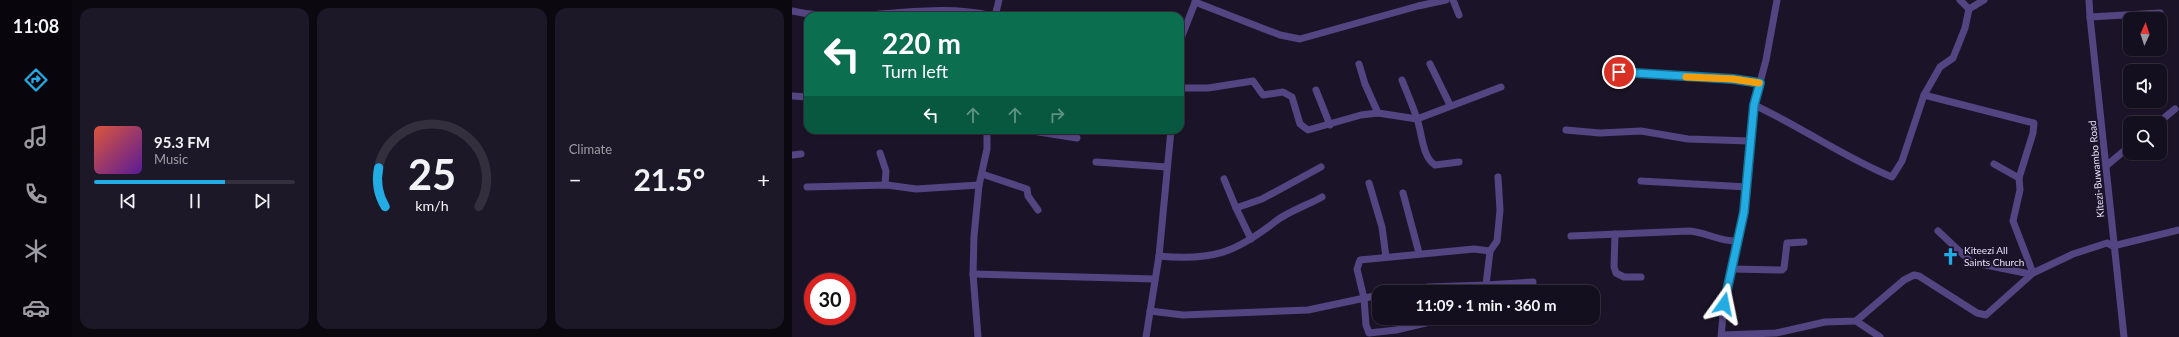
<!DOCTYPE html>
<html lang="en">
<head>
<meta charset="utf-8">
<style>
	body { margin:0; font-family:Lato,sans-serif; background:#1d1827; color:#f1f3f6; height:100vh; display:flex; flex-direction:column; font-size:15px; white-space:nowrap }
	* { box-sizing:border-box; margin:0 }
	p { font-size:13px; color:#9d9ca4 }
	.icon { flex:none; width:22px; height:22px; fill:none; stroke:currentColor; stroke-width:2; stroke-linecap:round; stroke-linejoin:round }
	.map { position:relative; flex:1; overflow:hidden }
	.details { display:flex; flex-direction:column; gap:8px; padding:8px; background:#0b0810; width:720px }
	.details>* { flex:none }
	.hud { position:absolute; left:12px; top:12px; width:380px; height:122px; border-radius:12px; box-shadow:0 1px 3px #0004,0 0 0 1px #332f3c; background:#0b6e4f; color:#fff; overflow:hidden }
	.needle { width:26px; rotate:3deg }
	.tools { position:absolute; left:1331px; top:12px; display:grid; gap:8px }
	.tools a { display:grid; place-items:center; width:44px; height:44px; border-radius:8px; background:#140f1e; box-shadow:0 1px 3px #0004,0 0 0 1px #332f3c; font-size:20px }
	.speed { position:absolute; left:12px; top:273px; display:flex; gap:8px; font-size:20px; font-weight:700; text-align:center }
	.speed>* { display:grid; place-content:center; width:52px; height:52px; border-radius:50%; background:#140f1e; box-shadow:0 1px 3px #0004,0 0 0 1px #332f3c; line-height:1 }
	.speed .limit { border:6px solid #d22; background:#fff; color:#111 }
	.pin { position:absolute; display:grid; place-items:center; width:34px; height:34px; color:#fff; margin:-17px; border:2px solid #fff; border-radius:50%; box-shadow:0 1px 4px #0007 }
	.me { position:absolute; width:44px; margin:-22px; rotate:12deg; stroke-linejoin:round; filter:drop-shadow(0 0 3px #0008) }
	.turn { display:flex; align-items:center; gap:14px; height:84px; padding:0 12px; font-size:18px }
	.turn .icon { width:52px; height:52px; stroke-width:2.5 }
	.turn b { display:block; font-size:28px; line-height:34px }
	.lanes { display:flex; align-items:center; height:38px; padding:0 12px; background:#0003; justify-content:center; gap:20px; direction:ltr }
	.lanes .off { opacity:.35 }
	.big { font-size:30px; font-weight:700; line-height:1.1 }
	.details .card { flex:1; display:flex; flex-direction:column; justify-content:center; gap:6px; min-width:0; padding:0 14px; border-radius:12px; background:#1d1827 }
	.details .dial { align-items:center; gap:0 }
	.dial svg { height:104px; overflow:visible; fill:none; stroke:#332f3c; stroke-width:7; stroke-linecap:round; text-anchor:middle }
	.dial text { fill:#f1f3f6; stroke:none }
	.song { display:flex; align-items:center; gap:12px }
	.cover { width:48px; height:48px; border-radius:6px; background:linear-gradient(135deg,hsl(10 70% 55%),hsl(270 70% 35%)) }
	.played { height:4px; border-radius:2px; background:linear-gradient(90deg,#23abe4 65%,#332f3c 65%) }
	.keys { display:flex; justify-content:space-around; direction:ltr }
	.heat { display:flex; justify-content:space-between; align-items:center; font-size:22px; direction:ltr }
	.details .tiles { flex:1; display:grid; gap:8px; grid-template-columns:repeat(3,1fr) }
	.trip { position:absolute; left:580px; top:285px; width:228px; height:40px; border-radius:12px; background:#140f1e; box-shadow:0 1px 3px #0004,0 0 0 1px #332f3c; font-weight:700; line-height:40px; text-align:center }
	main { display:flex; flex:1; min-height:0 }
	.tab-bar { display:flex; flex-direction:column; width:72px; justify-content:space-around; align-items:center; background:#08060c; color:#9d9ca4 }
	.tab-bar .icon { width:28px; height:28px }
	.tab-bar .active { color:#23abe4 }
	.tab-bar b { font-size:18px; color:#f1f3f6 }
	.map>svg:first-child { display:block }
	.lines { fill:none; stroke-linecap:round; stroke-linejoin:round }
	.minor { stroke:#534582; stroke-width:7 }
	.route-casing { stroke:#176f94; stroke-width:10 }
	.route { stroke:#23abe4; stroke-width:7 }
	.slow { stroke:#f59e0b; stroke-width:7 }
	.labels { text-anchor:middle; stroke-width:4; stroke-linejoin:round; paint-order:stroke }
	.street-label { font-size:10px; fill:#e8dffb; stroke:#1b1428 }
	.poi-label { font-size:10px; fill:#e8dffb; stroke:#1b1428; text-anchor:start }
</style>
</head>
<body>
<main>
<nav class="tab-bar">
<b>11:08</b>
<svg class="icon active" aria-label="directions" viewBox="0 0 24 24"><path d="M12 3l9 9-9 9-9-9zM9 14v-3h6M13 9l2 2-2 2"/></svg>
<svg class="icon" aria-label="music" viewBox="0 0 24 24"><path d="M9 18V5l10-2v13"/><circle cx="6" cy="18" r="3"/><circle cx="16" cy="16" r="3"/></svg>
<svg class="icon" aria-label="phone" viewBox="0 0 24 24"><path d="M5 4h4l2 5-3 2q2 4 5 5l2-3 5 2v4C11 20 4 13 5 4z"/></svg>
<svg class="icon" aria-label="climate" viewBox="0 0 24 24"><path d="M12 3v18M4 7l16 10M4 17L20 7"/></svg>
<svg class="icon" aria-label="car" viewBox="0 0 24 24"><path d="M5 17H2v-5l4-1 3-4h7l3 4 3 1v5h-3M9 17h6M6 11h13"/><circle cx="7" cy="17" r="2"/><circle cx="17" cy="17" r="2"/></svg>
</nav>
<section class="details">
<div class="tiles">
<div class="card">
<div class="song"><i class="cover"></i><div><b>95.3 FM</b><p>Music</p></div></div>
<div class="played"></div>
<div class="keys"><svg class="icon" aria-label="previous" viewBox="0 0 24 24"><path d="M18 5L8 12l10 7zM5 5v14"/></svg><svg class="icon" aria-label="pause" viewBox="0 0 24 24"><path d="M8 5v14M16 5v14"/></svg><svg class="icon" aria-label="next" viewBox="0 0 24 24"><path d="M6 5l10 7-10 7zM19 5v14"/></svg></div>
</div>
<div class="card dial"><svg viewBox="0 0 100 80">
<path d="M14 69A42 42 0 1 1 86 69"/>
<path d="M14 69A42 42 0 0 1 9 39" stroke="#23abe4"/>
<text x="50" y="56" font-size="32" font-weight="700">25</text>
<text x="50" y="72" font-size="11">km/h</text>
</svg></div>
<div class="card"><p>Climate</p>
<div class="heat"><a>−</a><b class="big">21.5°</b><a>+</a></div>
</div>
</div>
</section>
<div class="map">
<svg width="1387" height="337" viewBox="0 0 1387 337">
	<rect width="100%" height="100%" fill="#1b1428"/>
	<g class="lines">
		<g class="minor">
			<path d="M661 0 667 15"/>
			<path d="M1297 0 1298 17 1332 337"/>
			<path d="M403 2 488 35 508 39 626 6 654 0"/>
			<path d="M1177 9 1192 0"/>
			<path d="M0 11C66 26 135 0 200 16"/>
			<path d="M203 16 207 0"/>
			<path d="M1298 17 1368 13"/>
			<path d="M388 41 404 0"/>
			<path d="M567 64 573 84 586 113"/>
			<path d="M638 64 658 105"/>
			<path d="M827 72 941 79 968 83"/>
			<path d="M610 80C615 93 621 106 625 119 630 132 630 157 643 165L667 162"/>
			<path d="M388 88H416L461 81 471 95 491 92 500 97 508 124 516 130 569 115 586 113 625 119 709 87"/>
			<path d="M524 90 538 125"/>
			<path d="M1132 95 1242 123 1241 133 1227 178"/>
			<path d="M0 96 16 97"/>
			<path d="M962 105C1010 127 1051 157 1100 177L1110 161 1132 95 1148 67 1161 58 1173 28 1177 9 1168 0"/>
			<path d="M1366 123 1383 109"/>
			<path d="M234 130 285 138"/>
			<path d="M774 130 808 133 849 131 896 139 958 141"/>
			<path d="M88 153 94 171 93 185"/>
			<path d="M0 155 9 154"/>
			<path d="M304 162 375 167"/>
			<path d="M1202 164 1227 178 1228 190 1221 221 1241 273"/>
			<path d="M1314 166 1338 146"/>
			<path d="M190 174 235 189 236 196 246 210"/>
			<path d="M432 179 444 208"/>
			<path d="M849 181 955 187"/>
			<path d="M577 183 590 227 594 257"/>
			<path d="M15 187 95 185 124 189 187 185"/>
			<path d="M611 193 627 253"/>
			<path d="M1146 231 1179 262 1238 274"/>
			<path d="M823 234 822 267 824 273 832 277H849"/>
			<path d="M779 236 897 231C914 232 928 242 946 241"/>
			<path d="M459 239 444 208 470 199 529 167"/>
			<path d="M367 256C420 261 443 253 484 221 497 211 516 205 530 197"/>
			<path d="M939 269 990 270 992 268 995 243 1012 242"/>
			<path d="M181 274 363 279"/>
			<path d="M694 285 741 282"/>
			<path d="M599 292 637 287 694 285 698 251 705 241 706 231 708 210 706 177"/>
			<path d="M358 311 391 315 516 310 587 295"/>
			<path d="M642 321 604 330 577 333 574 325 572 298 565 269 568 260 682 249 698 251"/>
			<path d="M1064 321 1088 337"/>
			<path d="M930 335 984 333 1033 322 1064 321 1112 280 1122 275 1127 276 1185 313 1194 315 1241 273 1281 254 1315 243 1321 246 1387 230"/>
			<path d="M186 337 181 274 182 236 187 185 195 149V130"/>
			<path d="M354 337 367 256 379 130"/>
			<path d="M929 337 932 304 954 200 962 105 974 60 985 0"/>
		</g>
	</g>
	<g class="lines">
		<defs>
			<path id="route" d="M827 72 941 79 968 83 962 105 952 212 932 304"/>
		</defs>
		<use href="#route" class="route-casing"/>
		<use href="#route" class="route"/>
		<path class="slow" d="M894 77 941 79 967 83"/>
	</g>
	<defs>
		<symbol id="church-bare" viewBox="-9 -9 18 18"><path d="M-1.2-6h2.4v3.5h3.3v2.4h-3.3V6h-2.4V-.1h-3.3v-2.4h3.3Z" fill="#23abe4" stroke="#1b1428" stroke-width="2.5" paint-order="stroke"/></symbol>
	</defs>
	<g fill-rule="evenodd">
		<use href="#church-bare" x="1146" y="244" width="25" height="25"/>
	</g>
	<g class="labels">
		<g class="street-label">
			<text transform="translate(1304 169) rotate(-95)" y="4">Kitezi-Buwambo Road</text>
		</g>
		<g class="poi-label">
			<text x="1172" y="254">Kiteezi All<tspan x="1172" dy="12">Saints Church</tspan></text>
		</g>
	</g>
</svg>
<div class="tools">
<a><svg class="needle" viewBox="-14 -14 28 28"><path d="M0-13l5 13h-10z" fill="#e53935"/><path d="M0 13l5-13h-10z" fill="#9d9ca4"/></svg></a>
<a><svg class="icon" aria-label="sound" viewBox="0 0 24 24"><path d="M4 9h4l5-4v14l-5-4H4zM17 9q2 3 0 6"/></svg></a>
<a><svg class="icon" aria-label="search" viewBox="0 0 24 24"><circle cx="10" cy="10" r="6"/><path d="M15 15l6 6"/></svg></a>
</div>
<div class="speed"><div class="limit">30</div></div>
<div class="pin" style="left:827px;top:72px;background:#d93025"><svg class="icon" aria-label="arrive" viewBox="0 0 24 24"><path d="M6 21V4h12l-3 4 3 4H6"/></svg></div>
<svg class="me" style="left:932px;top:304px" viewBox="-20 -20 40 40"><path d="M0-17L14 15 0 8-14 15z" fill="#23abe4" stroke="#fff" stroke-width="4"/></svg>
<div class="trip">11:09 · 1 min · 360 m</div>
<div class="hud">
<div class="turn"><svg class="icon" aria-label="left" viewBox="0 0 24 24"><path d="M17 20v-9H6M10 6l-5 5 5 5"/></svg><div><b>220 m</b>Turn left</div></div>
<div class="lanes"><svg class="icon" aria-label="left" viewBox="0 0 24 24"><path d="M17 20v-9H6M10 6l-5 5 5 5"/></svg><svg class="icon off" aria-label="ahead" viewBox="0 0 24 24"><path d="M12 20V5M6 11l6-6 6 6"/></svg><svg class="icon off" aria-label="ahead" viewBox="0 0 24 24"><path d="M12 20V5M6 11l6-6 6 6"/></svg><svg class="icon off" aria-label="right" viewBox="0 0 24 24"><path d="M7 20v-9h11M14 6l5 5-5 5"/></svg></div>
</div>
</div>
</main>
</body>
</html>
